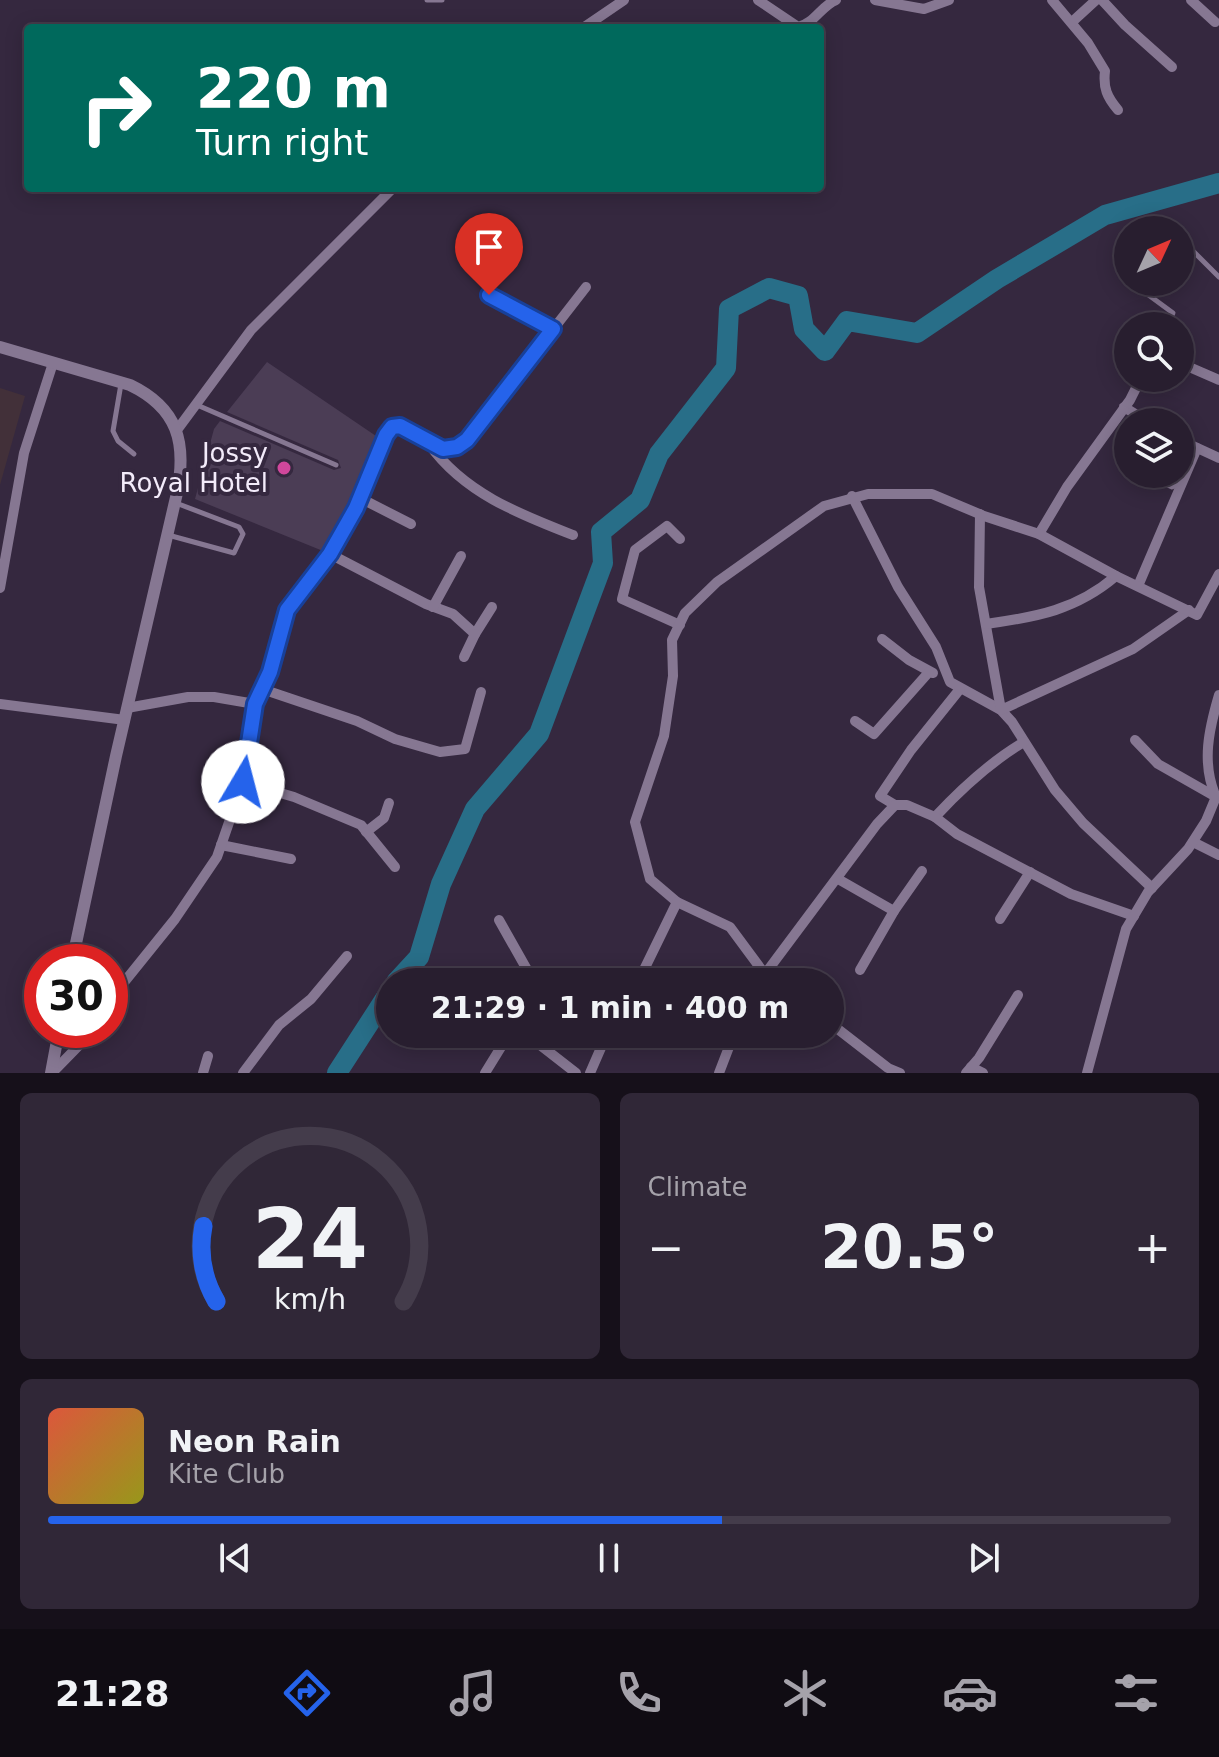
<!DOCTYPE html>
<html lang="en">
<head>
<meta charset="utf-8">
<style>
	body { margin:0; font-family:"DejaVu Sans",sans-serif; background:#302737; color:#f1f3f6; height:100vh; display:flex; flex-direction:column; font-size:30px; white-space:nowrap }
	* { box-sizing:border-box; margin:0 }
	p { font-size:26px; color:#a5a2aa }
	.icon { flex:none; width:44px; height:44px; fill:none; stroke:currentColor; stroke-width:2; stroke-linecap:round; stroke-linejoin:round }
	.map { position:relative; height:1073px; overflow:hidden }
	.sheet { display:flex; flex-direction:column; gap:20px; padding:20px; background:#16101a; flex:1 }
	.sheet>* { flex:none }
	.top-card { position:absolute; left:24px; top:24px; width:800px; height:168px; border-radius:8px; box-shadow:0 4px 20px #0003,0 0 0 2px #443c4b; background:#00695c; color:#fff; overflow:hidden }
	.needle { width:52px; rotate:46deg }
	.tools { position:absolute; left:1114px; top:216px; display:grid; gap:16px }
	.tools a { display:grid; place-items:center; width:80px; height:80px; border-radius:50%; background:#281e2f; box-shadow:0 4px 20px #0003,0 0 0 2px #443c4b; font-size:40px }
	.speed { position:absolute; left:24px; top:944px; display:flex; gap:16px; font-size:40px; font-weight:700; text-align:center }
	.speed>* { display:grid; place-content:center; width:104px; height:104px; border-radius:50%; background:#281e2f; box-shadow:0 4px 20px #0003,0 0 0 2px #443c4b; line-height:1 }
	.speed .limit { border:12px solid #d22; background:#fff; color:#111 }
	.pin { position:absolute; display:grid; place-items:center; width:68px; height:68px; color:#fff; margin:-82px -34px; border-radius:50% 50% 50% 0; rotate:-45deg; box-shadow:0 0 8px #0007 }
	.pin .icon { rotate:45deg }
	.me { position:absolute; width:88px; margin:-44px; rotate:8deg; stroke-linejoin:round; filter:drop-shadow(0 0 6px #0008) }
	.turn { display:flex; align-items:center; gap:28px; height:168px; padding:0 40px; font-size:36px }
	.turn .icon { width:104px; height:104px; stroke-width:2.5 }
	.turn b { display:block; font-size:56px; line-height:68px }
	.big { font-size:60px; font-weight:600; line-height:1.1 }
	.sheet .card { flex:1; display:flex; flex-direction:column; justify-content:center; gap:12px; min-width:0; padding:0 28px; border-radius:12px; background:#302737 }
	.sheet .dial { align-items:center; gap:0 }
	.dial svg { height:208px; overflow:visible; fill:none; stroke:#443c4b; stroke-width:7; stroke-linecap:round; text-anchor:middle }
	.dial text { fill:#f1f3f6; stroke:none }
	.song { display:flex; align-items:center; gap:24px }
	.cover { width:96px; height:96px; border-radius:12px; background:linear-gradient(135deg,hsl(10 70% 55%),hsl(60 70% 35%)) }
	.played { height:8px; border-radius:4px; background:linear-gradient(90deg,#2563eb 60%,#443c4b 60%) }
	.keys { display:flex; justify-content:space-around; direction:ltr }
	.heat { display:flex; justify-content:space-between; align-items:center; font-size:44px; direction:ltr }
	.sheet .tiles { flex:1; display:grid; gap:20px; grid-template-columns:1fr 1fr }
	.card:last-child { grid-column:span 2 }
	.trip { position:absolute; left:376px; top:968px; width:468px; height:80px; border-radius:40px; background:#281e2f; box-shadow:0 4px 20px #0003,0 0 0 2px #443c4b; font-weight:600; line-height:80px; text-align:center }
	.tab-bar { display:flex; height:128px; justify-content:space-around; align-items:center; background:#100c13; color:#a5a2aa }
	.tab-bar .icon { width:56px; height:56px }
	.tab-bar .active { color:#2563eb }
	.tab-bar b { font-size:36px; color:#f1f3f6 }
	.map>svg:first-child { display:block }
	.education { fill:#423039 }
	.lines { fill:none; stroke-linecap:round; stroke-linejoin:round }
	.river { stroke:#286e88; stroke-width:20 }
	.building { fill:#4b3d55 }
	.service { stroke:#867792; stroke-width:5 }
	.minor { stroke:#867792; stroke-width:10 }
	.tertiary { stroke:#867792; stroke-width:12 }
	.route-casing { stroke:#184099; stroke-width:20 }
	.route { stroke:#2563eb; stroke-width:14 }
	.hotel-dot { fill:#d1479c; stroke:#35283f; stroke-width:3 }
	.labels { text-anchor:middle; stroke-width:8; stroke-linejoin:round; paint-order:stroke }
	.poi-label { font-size:26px; fill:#f3ebfa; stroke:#35283f; text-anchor:end }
</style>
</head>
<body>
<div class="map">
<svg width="1219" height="1073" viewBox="0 0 1219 1073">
	<rect width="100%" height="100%" fill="#35283f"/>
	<path class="education" d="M0 388 25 396 0 485Z"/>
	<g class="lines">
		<g class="river">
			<path d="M396 982 419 957 441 884 475 809 539 734 603 563 601 532 640 500 659 454 726 368 729 309 769 288 798 296 804 329 825 351 847 321 917 333 997 279 1105 215 1219 183"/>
			<path d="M337 1073 390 991"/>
		</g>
	</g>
	<path class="building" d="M267 362 376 436 349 504 323 551 195 499 214 429 220 421 334 470 341 468 338 460 227 412Z"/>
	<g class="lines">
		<g class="service">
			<path d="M427 0H442"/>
			<path d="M1193 251 1219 277"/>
			<path d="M1139 288 1173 313 1167 326"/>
			<path d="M121 384 113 431 118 441 134 454"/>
			<path d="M197 405 336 465"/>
			<path d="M1148 476 1172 487 1181 484"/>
			<path d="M168 535 234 553 243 534 239 527 176 503"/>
		</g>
		<g class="minor">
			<path d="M758 0 798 27C815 23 821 6 836 0"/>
			<path d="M875 0 924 9 949 0"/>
			<path d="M1052 0 1088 43 1105 71C1103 88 1107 97 1118 110"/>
			<path d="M1102 0 1125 25 1172 67"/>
			<path d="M1191 0 1215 22"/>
			<path d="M1072 22 1096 0"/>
			<path d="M583 28 624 0"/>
			<path d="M489 295 553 329"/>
			<path d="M1180 363 1219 380"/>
			<path d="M1124 407 1148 422"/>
			<path d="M177 430 251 330 393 188"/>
			<path d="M1180 440 1219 458"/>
			<path d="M429 444C464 493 519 514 573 535"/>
			<path d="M852 496 898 587 936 647 950 682 1001 710 1012 722 1055 790 1083 823 1152 888"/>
			<path d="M360 498 411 524"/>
			<path d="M980 514 979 587 1001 710 1133 649 1189 610"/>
			<path d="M1039 534 1067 487 1130 400 1141 378"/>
			<path d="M680 539 667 526 635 550 622 599 680 625"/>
			<path d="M330 554 426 604 453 614 475 634 492 607"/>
			<path d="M1138 586 1197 448"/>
			<path d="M0 588 24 453 53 363"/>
			<path d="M433 607 461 556"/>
			<path d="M986 624C1037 617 1076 610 1116 576"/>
			<path d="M882 639 909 660 933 673"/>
			<path d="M464 657 475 634"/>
			<path d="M262 689 357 721 395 739 426 748 440 752 465 749 481 692"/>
			<path d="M0 704 125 720"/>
			<path d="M127 708 188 697H214L255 704"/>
			<path d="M855 721 874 734 929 672"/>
			<path d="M1135 740 1158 764 1216 797"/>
			<path d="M243 782 294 797 361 825 395 867"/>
			<path d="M895 805 880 796 911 750 960 689"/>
			<path d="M935 817C962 788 990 762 1024 742"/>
			<path d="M366 832 384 818 389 803"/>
			<path d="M1193 842 1219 855"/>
			<path d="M221 845 291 859"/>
			<path d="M838 879 894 911"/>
			<path d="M1000 919 1030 872"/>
			<path d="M499 920 534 982"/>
			<path d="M860 970 894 911 922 871"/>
			<path d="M764 973 730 927 677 902 650 879 635 822 664 736 673 676 672 640 685 613 717 582 824 506 868 494H932L984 516 1039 534 1116 576 1197 615 1219 574"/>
			<path d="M638 982 677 902"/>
			<path d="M759 982 877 824 895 805H907L935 817 957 834 1071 894 1134 916"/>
			<path d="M110 1014 121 986 175 919 217 857 243 782 255 704 270 672 287 610 330 554 356 508 386 435 392 427 400 426 443 449 457 447 467 440 586 287"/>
			<path d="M830 1023 888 1068 900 1073"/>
			<path d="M526 1034 576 1073"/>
			<path d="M971 1067 983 1073"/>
			<path d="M52 1073 94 1030"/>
			<path d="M203 1073 208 1056"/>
			<path d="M243 1073 279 1025 311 999 347 956"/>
			<path d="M485 1073 509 1034"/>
			<path d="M590 1073 607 1034"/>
			<path d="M719 1073 734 1034"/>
			<path d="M966 1073 979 1058 1018 995"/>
			<path d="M1087 1073 1126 929 1148 892 1188 849 1206 821 1216 797C1201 763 1209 729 1219 695"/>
		</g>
		<g class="tertiary">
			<path d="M0 347 130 385C178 408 187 443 177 493L116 756 72 962"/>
			<path d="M51 1073 59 1030"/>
		</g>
	</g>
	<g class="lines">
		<defs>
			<path id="route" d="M243 782 255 704 270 672 287 610 330 554 356 508 386 435 392 427 400 426 443 449 457 447 467 440 553 329 489 295"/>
		</defs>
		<use href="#route" class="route-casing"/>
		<use href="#route" class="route"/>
	</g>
	<circle class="hotel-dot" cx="284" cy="468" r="8"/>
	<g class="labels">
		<g class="poi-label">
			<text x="268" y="462">Jossy<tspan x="268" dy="30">Royal Hotel</tspan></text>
		</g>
	</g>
</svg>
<div class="tools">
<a><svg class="needle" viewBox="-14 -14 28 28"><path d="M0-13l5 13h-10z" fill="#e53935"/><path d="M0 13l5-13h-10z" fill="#a5a2aa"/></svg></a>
<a><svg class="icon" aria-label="search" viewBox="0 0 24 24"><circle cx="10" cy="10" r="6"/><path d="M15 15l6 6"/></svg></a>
<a><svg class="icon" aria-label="layers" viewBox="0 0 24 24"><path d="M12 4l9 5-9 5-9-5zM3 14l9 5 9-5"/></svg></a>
</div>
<div class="speed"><div class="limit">30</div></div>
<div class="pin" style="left:489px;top:295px;background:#d93025"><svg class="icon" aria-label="arrive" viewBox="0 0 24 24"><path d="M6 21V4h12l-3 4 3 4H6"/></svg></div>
<svg class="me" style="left:243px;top:782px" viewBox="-20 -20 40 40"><circle r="19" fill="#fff"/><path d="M0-13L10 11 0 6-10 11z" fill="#2563eb"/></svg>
<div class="trip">21:29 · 1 min · 400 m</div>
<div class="top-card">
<div class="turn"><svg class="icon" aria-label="right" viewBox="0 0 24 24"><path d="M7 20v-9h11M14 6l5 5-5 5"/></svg><div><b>220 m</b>Turn right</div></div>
</div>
</div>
<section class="sheet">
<div class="tiles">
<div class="card dial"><svg viewBox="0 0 100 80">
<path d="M14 69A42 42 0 1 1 86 69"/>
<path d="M14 69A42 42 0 0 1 9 40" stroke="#2563eb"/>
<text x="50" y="56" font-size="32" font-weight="700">24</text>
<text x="50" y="72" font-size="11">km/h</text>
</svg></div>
<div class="card"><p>Climate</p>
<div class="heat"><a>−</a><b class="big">20.5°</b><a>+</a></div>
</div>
<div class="card">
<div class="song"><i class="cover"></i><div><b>Neon Rain</b><p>Kite Club</p></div></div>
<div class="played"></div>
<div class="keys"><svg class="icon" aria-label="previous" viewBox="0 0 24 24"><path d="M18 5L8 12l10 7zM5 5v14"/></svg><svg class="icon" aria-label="pause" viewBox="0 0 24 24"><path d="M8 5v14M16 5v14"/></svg><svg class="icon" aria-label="next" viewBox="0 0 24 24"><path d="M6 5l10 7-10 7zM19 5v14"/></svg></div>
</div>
</div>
</section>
<nav class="tab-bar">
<b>21:28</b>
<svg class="icon active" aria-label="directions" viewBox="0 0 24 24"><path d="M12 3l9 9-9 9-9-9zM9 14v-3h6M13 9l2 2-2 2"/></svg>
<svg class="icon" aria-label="music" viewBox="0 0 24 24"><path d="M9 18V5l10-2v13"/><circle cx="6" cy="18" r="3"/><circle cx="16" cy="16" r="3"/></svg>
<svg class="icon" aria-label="phone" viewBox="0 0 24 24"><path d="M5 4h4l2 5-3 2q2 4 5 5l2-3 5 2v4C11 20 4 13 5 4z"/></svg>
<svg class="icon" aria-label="climate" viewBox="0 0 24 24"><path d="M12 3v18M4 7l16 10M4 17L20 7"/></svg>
<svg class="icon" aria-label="car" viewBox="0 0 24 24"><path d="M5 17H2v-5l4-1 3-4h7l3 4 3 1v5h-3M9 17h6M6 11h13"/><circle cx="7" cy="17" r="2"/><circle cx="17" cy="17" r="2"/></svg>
<svg class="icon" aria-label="filters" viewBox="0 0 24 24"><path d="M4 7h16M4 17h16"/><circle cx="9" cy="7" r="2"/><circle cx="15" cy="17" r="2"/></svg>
</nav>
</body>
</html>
